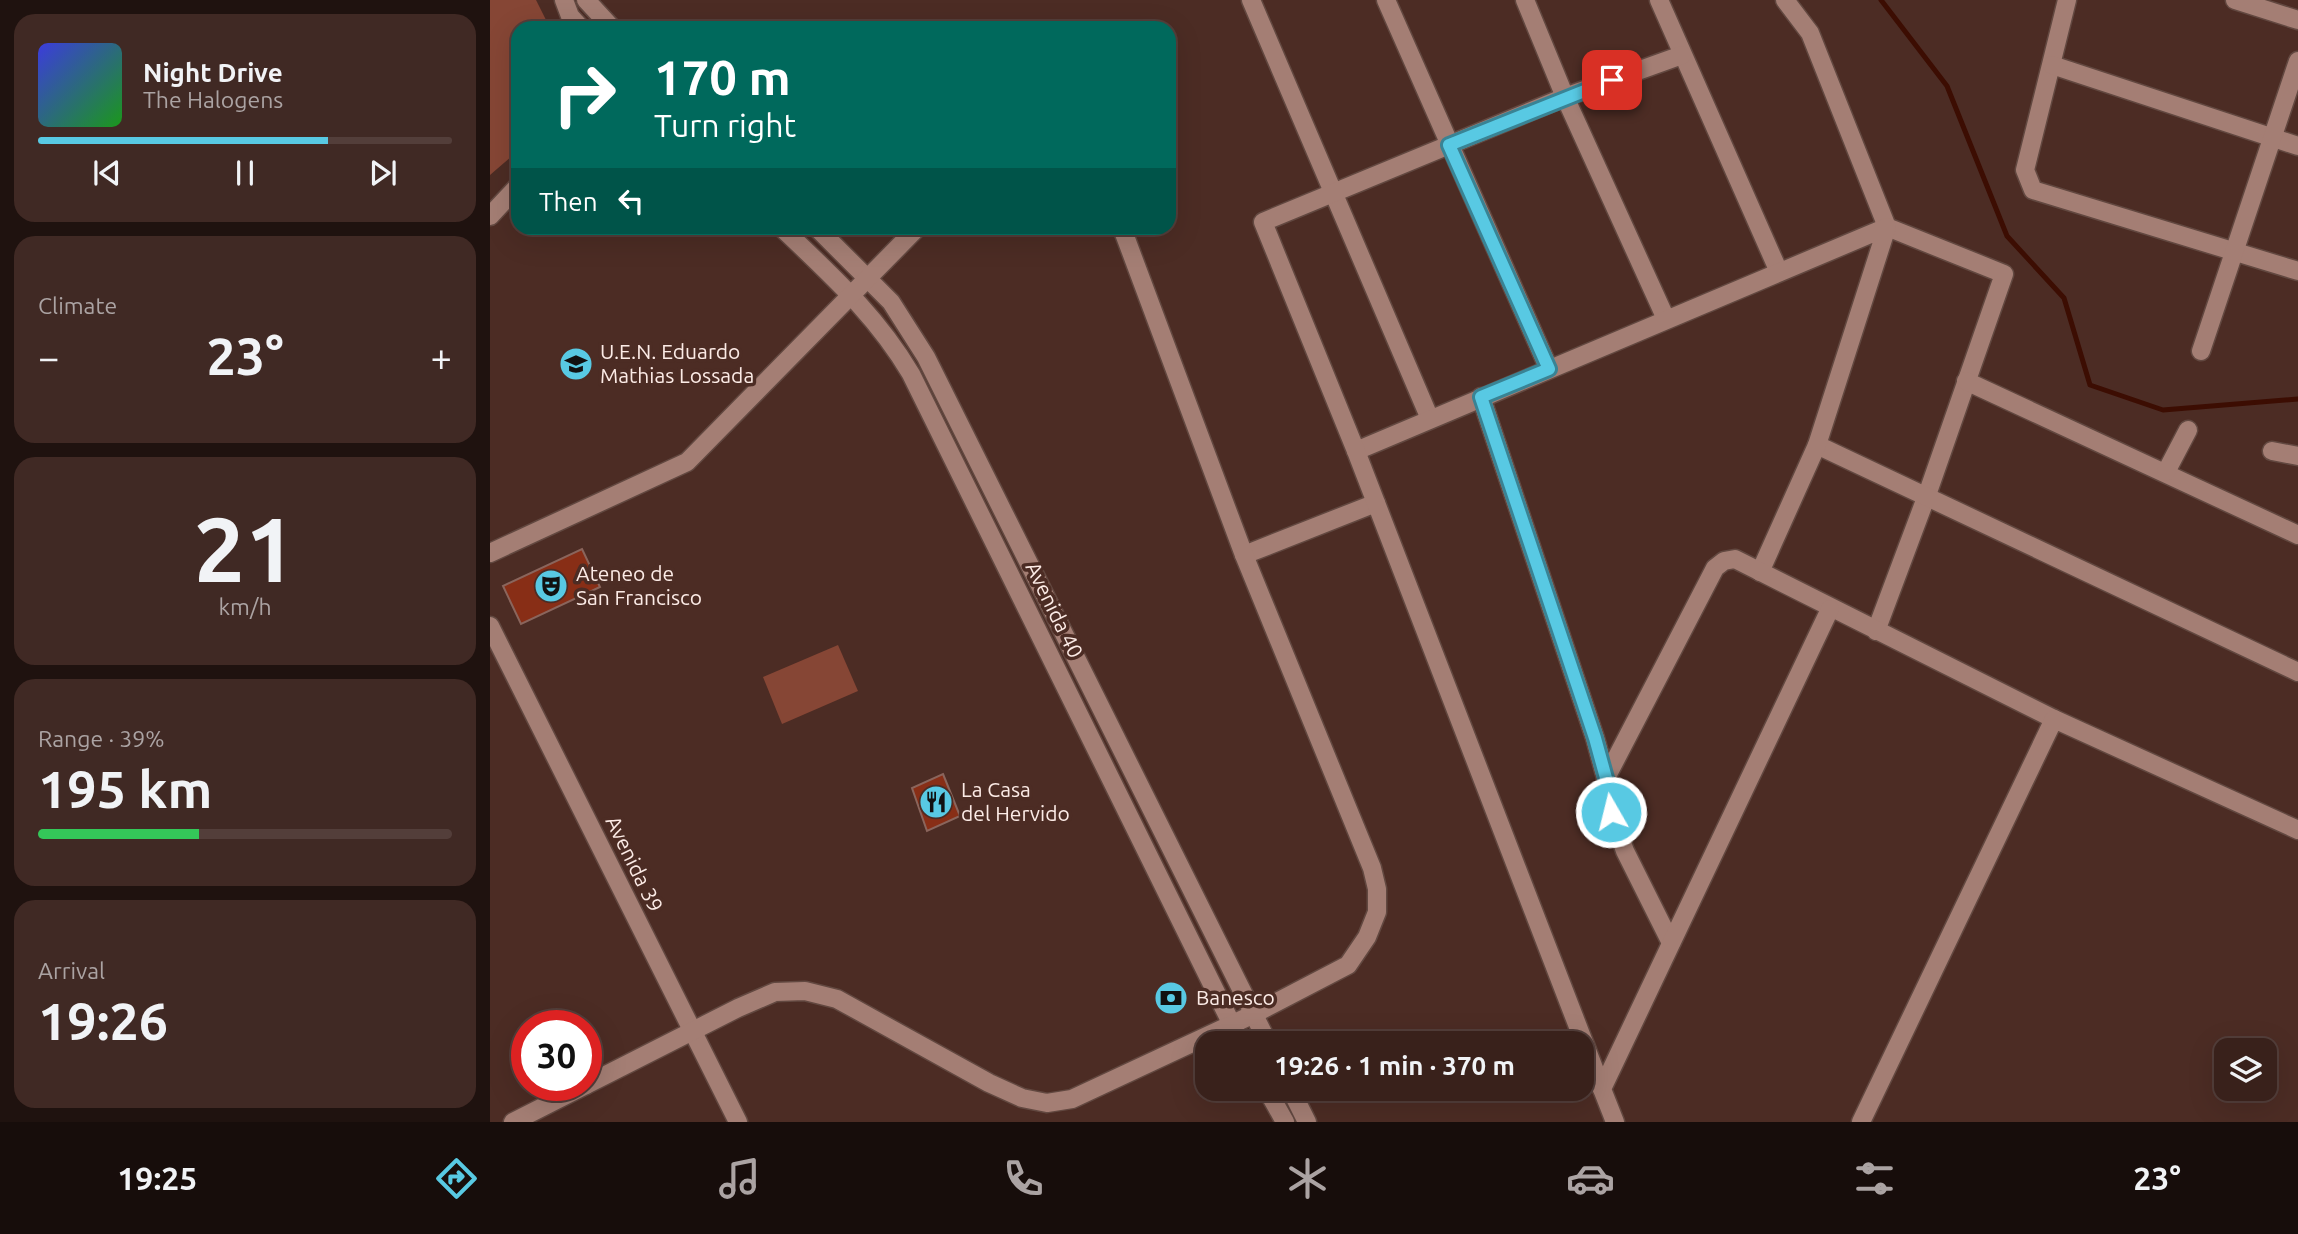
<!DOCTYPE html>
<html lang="en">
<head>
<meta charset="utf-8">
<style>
	body { margin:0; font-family:Ubuntu,sans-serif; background:#402924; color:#f1f3f6; height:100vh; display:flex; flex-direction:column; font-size:26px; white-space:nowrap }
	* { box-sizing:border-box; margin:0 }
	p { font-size:23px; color:#aba3a3 }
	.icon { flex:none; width:38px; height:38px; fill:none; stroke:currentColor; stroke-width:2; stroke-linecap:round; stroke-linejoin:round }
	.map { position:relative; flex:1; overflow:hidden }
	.side { display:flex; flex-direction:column; gap:14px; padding:14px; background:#1f120f; width:490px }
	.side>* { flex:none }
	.banner { position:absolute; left:21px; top:21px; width:665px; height:214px; border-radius:21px; box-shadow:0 7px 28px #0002,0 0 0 2px #533e3a; background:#00695c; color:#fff; overflow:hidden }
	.controls { position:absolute; left:1724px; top:1038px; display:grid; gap:14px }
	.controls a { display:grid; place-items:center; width:63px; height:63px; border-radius:14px; background:#39211b; box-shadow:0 7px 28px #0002,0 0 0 2px #533e3a; font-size:35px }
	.speed { position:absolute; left:21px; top:1010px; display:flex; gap:14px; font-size:35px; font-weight:700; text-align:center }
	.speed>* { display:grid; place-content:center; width:91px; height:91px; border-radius:50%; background:#39211b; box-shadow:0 7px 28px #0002,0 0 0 2px #533e3a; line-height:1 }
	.speed .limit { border:10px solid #d22; background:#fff; color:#111 }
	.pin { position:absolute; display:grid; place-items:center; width:60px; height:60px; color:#fff; margin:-30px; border-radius:14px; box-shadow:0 4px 10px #0006 }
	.me { position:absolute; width:77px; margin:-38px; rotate:352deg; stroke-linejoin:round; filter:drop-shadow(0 0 5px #0008) }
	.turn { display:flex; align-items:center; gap:24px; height:147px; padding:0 28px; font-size:32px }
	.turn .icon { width:91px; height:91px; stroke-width:2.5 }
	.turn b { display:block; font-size:49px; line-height:60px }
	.then { display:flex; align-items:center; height:66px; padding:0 28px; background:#0003; gap:14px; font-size:26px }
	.big { font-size:52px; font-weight:700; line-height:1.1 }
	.side .card { flex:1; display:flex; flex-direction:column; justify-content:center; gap:10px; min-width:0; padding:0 24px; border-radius:21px; background:#402924 }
	.side .dial { align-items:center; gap:0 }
	.dial b { font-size:91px; line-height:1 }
	.song { display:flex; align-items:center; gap:21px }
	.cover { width:84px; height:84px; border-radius:10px; background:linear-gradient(135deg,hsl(240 70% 55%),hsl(120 70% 35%)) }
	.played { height:7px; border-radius:4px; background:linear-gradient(90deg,#58c9e3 70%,#533e3a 70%) }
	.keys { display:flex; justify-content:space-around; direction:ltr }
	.heat { display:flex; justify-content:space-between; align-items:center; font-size:38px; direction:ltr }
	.charge { height:10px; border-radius:5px; background:linear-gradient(90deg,#34c759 39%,#533e3a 0) }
	.trip { position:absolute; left:705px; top:1031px; width:399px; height:70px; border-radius:21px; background:#39211b; box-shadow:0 7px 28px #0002,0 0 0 2px #533e3a; font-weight:700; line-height:70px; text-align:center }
	.dock { display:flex; height:112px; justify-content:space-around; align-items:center; background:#170d0b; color:#aba3a3 }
	.dock .icon { width:49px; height:49px }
	.dock .selected { color:#58c9e3 }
	.dock b { font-size:32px; color:#f1f3f6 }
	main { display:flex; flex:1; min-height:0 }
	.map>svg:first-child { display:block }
	.green { fill:#864635 }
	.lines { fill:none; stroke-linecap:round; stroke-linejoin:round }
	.stream { stroke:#3c0d02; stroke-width:5 }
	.building { fill:#882e16; stroke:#8a655c; stroke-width:2 }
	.minor-casing { stroke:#624840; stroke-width:21 }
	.minor { stroke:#a47e74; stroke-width:18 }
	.route-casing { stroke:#398394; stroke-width:18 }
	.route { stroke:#58c9e3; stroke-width:12 }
	.labels { text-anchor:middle; stroke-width:7; stroke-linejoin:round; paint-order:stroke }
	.poi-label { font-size:21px; fill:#fcebe6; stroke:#4c2c24; text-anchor:start }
	.street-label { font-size:21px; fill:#fcebe6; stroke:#4c2c24 }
</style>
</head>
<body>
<main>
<section class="side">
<div class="card">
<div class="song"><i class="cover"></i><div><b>Night Drive</b><p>The Halogens</p></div></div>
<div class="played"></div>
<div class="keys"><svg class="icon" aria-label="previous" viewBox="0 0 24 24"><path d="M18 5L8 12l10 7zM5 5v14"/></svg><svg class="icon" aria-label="pause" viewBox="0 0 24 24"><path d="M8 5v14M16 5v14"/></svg><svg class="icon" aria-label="next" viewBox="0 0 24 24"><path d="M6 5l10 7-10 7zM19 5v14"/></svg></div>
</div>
<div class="card"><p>Climate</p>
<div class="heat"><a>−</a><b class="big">23°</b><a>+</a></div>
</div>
<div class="card dial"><b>21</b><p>km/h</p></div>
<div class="card"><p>Range · 39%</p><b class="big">195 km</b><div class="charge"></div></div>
<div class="card"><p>Arrival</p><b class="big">19:26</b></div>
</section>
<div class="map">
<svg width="1808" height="1122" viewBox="0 0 1808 1122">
	<rect width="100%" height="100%" fill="#4c2c24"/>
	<g class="green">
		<path d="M0 0H46L60 28H28V151L0 175Z"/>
		<path d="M348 645 368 691 292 724 273 677Z"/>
	</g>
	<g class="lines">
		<path class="stream" d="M1391 0 1457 86 1517 236 1574 298 1600 385 1673 410 1808 399"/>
	</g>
	<g class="building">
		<path d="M92 549 110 587 31 624 13 586Z"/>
		<path d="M453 774 470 816 437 831 422 788Z"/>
	</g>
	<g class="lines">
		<defs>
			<g id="minor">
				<path d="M74 0 80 16 91 28"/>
				<path d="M96 0 122 28"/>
				<path d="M761 0 940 419"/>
				<path d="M896 0 1059 369"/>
				<path d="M1035 0 1075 97 1176 319"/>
				<path d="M1169 0 1289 272"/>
				<path d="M1295 0 1320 33 1397 227 1514 274 1437 495 1386 631"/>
				<path d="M1577 0 1535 170 1543 190 1808 271"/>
				<path d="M1745 0 1808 20"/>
				<path d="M1562 65 1808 146"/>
				<path d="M0 216 28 186"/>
				<path d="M292 228C341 275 386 315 421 374L751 1043"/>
				<path d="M327 228 401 302 436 357 778 1043"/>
				<path d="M1711 351 1808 61"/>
				<path d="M1476 381 1808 535"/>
				<path d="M991 397 1105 738 1116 778 1121 812 1135 851 1181 943"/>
				<path d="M1327 445 1808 672"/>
				<path d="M866 451 1397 227 1327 445 1270 572"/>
				<path d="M1782 451 1808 456"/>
				<path d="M1676 472 1698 430"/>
				<path d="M0 553 197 462 427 228"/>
				<path d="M754 555 886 503"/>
				<path d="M0 626 248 1122"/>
				<path d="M1116 778 1225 568 1234 561 1245 559 1564 719"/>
				<path d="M96 1085 248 1008 285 992 315 991 347 999 499 1083 532 1098 557 1103 582 1099 764 1014 858 965 877 937 887 912V889L882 868 754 555 632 228"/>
				<path d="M776 1088 795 1122"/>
				<path d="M800 1088 817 1122"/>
				<path d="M1112 1089 866 451 773 222 1075 97 1192 55"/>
				<path d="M23 1122 96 1085"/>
				<path d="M1125 1122 1112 1089 1340 609"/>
				<path d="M1371 1122 1564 719 1808 830"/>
			</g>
		</defs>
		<use href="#minor" class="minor-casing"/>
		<use href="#minor" class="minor"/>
	</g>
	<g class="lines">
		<defs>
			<path id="route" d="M1121 812 1116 778 1105 738 991 397 1059 369 959 145 1122 80"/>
		</defs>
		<use href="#route" class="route-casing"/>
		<use href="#route" class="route"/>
	</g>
	<defs>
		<symbol id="school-disc" viewBox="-11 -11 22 22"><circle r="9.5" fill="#58c9e3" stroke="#4c2c24"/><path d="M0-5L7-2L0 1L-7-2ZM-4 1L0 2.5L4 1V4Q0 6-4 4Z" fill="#111"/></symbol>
		<symbol id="theatre-disc" viewBox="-11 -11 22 22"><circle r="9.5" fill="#58c9e3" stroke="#4c2c24"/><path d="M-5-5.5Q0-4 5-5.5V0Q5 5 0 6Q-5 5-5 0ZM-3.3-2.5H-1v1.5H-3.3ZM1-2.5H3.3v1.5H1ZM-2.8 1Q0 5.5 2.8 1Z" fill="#111"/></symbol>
		<symbol id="restaurant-disc" viewBox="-11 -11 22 22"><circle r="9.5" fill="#58c9e3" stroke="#4c2c24"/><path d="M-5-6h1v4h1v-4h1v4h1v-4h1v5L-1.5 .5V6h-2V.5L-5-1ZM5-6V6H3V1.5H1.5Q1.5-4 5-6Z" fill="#111"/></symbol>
		<symbol id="bank-disc" viewBox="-11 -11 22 22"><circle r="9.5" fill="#58c9e3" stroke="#4c2c24"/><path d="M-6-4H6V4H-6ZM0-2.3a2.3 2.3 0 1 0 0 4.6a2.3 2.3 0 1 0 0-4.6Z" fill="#111"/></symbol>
	</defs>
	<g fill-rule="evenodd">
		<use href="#school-disc" x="67" y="345" width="38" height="38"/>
		<use href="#theatre-disc" x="42" y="567" width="38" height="38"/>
		<use href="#restaurant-disc" x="427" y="783" width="38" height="38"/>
		<use href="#bank-disc" x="662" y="979" width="38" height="38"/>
	</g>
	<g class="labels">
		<g class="poi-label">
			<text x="110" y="359">U.E.N. Eduardo<tspan x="110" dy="24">Mathias Lossada</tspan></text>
			<text x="86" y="581">Ateneo de<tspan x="86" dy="24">San Francisco</tspan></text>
			<text x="471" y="797">La Casa<tspan x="471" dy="24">del Hervido</tspan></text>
			<text x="706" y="1005">Banesco</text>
		</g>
		<g class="street-label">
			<text transform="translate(564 610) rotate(64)" y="7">Avenida 40</text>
			<text transform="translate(144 864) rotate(64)" y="7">Avenida 39</text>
		</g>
	</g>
</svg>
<div class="controls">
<a><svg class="icon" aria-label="layers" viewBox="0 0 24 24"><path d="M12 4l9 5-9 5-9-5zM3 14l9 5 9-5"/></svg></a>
</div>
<div class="speed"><div class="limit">30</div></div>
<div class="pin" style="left:1122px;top:80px;background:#d93025"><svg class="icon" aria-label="arrive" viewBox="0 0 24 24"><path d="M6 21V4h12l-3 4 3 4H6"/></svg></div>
<svg class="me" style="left:1121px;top:812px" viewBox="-20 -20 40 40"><circle r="17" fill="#58c9e3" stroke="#fff" stroke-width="3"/><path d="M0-11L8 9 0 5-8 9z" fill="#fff"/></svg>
<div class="trip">19:26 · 1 min · 370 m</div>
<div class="banner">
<div class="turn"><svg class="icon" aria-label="right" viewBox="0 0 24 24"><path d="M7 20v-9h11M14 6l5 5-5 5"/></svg><div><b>170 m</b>Turn right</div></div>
<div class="then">Then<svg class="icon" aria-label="left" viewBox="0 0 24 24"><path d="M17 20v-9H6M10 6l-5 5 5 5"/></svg></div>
</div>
</div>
</main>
<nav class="dock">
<b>19:25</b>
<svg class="icon selected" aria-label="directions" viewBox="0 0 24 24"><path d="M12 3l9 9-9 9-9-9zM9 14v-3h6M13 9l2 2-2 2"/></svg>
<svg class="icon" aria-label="music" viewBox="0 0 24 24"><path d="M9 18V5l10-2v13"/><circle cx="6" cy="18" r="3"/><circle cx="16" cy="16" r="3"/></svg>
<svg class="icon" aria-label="phone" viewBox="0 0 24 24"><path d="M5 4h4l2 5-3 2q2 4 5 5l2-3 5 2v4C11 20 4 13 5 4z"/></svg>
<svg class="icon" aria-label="climate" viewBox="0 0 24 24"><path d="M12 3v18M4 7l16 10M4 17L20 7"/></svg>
<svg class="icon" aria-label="car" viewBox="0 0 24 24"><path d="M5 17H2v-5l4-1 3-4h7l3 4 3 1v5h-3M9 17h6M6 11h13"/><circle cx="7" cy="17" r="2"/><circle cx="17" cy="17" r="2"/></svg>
<svg class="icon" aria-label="filters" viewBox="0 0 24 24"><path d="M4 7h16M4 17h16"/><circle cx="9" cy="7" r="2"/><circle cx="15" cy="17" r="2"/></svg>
<b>23°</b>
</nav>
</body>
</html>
